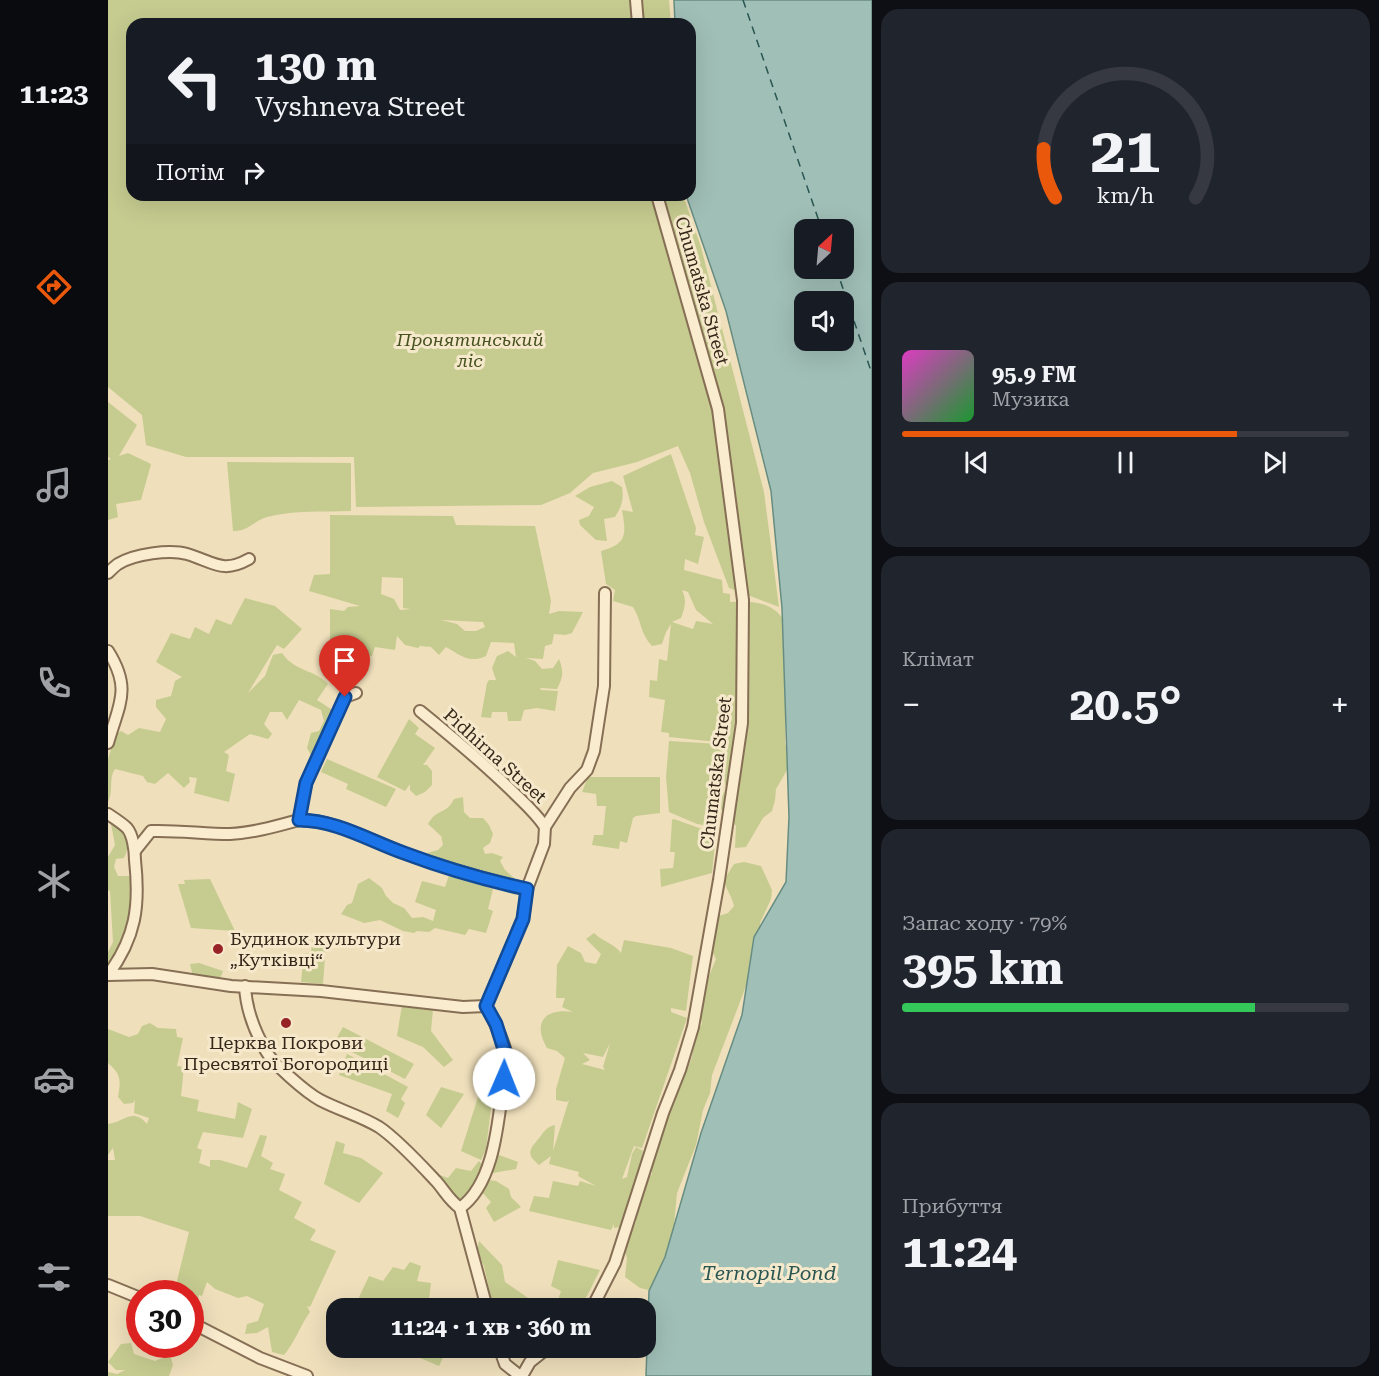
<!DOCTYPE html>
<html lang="uk">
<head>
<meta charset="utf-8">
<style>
	body { margin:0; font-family:"Roboto Serif",serif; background:#20242c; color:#f1f3f6; height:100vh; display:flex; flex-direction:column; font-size:22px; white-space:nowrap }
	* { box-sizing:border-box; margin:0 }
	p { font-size:20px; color:#9ea1a6 }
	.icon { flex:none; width:33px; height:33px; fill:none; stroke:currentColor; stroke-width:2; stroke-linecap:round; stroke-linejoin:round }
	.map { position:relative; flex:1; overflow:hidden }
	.drawer { display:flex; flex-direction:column; gap:9px; padding:9px; background:#0d0f14; width:507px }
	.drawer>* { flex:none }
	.banner { position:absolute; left:18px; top:18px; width:570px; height:183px; border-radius:18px; box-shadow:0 6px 24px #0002; background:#171b24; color:#f1f3f6; overflow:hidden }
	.needle { width:39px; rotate:26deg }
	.tools { position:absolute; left:686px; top:219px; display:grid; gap:12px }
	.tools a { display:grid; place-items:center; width:60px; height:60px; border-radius:12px; background:#171b24; box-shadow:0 6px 24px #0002; font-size:30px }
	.speed { position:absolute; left:18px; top:1280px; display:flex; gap:12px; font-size:30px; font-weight:700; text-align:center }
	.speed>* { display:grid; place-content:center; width:78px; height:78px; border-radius:50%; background:#171b24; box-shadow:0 6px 24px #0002; line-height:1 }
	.speed .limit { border:9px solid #d22; background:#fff; color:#111 }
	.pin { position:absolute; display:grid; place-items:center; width:51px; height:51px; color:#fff; margin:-62px -26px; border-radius:50% 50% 50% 0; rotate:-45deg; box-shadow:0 0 6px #0007 }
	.pin .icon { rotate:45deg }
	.me { position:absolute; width:66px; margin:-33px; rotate:1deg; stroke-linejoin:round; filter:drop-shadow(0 0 4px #0008) }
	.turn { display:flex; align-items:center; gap:21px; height:126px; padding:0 30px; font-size:27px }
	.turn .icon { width:78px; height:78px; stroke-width:2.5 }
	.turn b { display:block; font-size:42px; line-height:51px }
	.then { display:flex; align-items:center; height:57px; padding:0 30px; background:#0003; gap:12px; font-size:22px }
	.big { font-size:45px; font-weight:700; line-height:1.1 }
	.drawer .tile { flex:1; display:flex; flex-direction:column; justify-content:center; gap:9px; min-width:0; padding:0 21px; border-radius:18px; background:#20242c }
	.drawer .dial { align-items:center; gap:0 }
	.dial svg { height:156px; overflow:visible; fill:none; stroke:#363941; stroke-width:7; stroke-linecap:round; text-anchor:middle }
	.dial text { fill:#f1f3f6; stroke:none }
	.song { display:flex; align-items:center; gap:18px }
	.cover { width:72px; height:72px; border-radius:9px; background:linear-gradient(135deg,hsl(310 70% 55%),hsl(130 70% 35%)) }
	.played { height:6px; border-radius:3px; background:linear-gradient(90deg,#ea580c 75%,#363941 75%) }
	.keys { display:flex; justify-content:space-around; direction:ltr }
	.heat { display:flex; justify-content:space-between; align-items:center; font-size:33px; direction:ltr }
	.charge { height:9px; border-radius:4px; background:linear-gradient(90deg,#34c759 79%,#363941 0) }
	.trip { position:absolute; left:218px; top:1298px; width:330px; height:60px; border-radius:18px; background:#171b24; box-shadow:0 6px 24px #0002; font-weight:700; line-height:60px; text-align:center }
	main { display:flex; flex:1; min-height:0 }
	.tabs { display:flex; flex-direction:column; width:108px; justify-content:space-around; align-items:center; background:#090b0e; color:#9ea1a6 }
	.tabs .icon { width:42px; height:42px }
	.tabs .selected { color:#ea580c }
	.tabs b { font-size:27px; color:#f1f3f6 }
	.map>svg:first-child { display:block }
	.green { fill:#c6cc90; fill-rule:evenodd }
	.water { fill:#a0bfb6; stroke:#678d83; stroke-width:1.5; fill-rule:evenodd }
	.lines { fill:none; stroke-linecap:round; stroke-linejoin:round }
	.ferry { stroke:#295552; stroke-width:1.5; stroke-dasharray:8 6; stroke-linecap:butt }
	.street-casing { stroke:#866f55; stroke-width:14 }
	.street { stroke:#faeccf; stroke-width:10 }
	.route-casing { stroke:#114b97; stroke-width:15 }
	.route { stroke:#1a73e8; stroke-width:10 }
	.poi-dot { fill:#972326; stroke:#f6e9cb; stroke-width:2 }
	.labels { text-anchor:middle; stroke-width:6; stroke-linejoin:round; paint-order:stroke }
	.street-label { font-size:18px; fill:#35271a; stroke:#f6e9cb }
	.park-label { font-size:18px; font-style:italic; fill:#465220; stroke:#f6e9cb }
	.poi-label { font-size:18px; fill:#35271a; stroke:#f6e9cb; text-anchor:start }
	.water-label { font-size:20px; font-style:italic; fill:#295552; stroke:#f6e9cb }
</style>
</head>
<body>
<main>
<nav class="tabs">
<b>11:23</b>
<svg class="icon selected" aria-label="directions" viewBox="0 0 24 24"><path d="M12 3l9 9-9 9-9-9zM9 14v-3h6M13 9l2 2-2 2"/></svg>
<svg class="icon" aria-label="music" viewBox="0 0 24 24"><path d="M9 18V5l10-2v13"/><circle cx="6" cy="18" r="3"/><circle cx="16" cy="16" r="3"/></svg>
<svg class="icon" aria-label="phone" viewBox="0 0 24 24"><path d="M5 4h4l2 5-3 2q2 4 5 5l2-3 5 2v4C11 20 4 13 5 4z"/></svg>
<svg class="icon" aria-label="climate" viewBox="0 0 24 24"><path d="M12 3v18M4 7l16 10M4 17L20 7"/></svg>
<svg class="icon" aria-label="car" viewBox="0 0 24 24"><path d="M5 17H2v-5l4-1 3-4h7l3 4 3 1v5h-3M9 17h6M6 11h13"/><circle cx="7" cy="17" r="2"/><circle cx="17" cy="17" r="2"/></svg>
<svg class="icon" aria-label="filters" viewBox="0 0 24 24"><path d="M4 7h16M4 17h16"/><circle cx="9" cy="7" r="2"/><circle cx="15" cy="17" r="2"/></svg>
</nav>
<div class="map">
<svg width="764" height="1376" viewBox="0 0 764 1376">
	<rect width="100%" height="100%" fill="#efdfbb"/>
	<g class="green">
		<path d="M0 0H561L563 24H24V195H575L593 247 656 492 671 607 621 588 596 522 582 473 570 446 529 462 485 473 462 493 433 505 248 507 246 457H78L38 445 34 415 0 387Z"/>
		<path d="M0 402 29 425 11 456 20 453 43 464 33 500 8 504 10 517 0 520V460L3 459 0 457Z"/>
		<path d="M563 454 588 528 587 535 596 537 590 564 577 559 576 570 614 580 615 593 622 594V602C644 601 668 601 678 625L677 744 683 753 679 770 668 789 667 800 664 811 655 818 638 847 627 848 628 826 613 809V798L618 789 616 777 614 788H607L609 827 589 824 561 812 558 777 561 741 611 744 609 742 561 737V733L553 732 557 700 541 697 542 680 549 681 551 659 559 661 563 624 558 632 554 644 544 646C532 633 534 622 525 607L505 601 507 590 498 584 493 551C520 544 518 533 514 510L525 512 515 476ZM574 590 580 592 588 610 605 624 588 621 585 629 564 622 573 618C577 607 579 600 574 590Z"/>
		<path d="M119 462 243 463V511C216 512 186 510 159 517 147 520 140 532 125 531Z"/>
		<path d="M504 481 514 487C516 499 514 506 507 517L496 519 499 541 488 540 472 525 471 520 481 516 486 507 467 496 482 487Z"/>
		<path d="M222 515 345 516 348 525 427 526 443 601 441 614 451 611 475 612 464 633 457 635 446 634 444 644 437 646 435 659 418 658 427 661 434 669 445 668 451 659C456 671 455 678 449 689L432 688 433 690 450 691 447 711 429 708 416 710 413 721H400L399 712H384L383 718 373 717 379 683 381 680H388L384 668 389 656 400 651 408 657 406 643 383 642 378 656C360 664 353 655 338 647L331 655 323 647 312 646 310 648 297 645 289 636 287 650 267 647 264 656 222 649V609L236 611 240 607 252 606 201 591 206 575 222 574ZM274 577 295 578V608L303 609 292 610 286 599 273 594ZM333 620 375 622 377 627 368 631H357L349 624Z"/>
		<path d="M137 598 167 606 194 629 176 649 169 645 140 693 157 676 165 655 174 653C187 672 204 668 220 684L209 700 226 711 212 748 204 757 199 748 203 733 211 731 216 721 213 710 191 700 179 720 174 712H162L156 724 164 734 160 739 142 734 116 752 121 755 118 771 127 774 121 802 86 793 89 778 81 777 82 782 76 788 60 773 47 784 39 782 35 776 7 769C0 779 6 791 0 802V760L7 735 13 731 20 735 31 728 52 732 58 719 48 707V700L63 696 67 681 74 677 48 662 63 633 82 639 87 627 101 634 108 619 123 625Z"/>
		<path d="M301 719 311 728 307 734 327 748 315 765H319L324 771V785L317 792 308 796 302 790V784L297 791 269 777Z"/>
		<path d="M219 759 288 789 278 807 238 789 240 784 213 772Z"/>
		<path d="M480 777H552V813L528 816 525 818 519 843 512 841 511 849 484 845 486 835H495L498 806H489L488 794 474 792Z"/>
		<path d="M355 797 356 812 362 818H375L381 825 385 834 382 843 375 848 377 854 384 853 395 857 392 861 397 870 413 884 412 890 407 895 382 886 380 884 316 865 319 853 330 850 335 845 333 836 320 824C329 808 338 815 346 799Z"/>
		<path d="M566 819 608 834 604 873 553 887 552 869 565 868 567 852H562L564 820Z"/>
		<path d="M11 823C22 832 22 846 16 858L8 859 6 867 10 876H26L22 923 0 968V952L5 942 2 891 0 890V857L7 845 3 824Z"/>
		<path d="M636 862 653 866 664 890 663 899 652 923V944L635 994 604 1075 602 1093 595 1110 588 1145 569 1193 564 1247 549 1286 541 1290 532 1288 517 1277 519 1258 516 1249 518 1240 528 1222V1194L532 1186 544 1174 542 1156 567 1080 580 1067 584 1057 585 1049 583 1039 594 1024 592 1015 601 976 608 959 604 951 607 924 611 916 620 913 626 906C624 896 618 890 616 880L626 864Z"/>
		<path d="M341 875 385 889 380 909 385 911 378 933 361 929 357 935 327 928 321 932 309 931 306 933 295 931 272 920 256 923 233 914 239 905 244 903 250 884 261 878 274 888 278 896 285 903 296 908 304 918 315 917 325 921 328 910 307 902 314 881 337 887Z"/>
		<path d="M102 879 127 931 83 928 70 884H77L76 880Z"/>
		<path d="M486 933C495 942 506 943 513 953L516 940 563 948 585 956 578 1011 563 1008V1012L579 1018 534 1148 526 1146 514 1179 519 1177 524 1154 528 1147 535 1151 531 1175 516 1219 513 1227 506 1228V1224L503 1230 421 1211 426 1196 441 1198 445 1181 470 1186 472 1181 488 1186 470 1176 471 1172 441 1164 443 1156 431 1165C416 1153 423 1148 432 1137 437 1130 439 1127 447 1125L445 1151 461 1100 459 1102 448 1100V1089L457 1058 449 1051 439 1048C424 1022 437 1008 465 1012L454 1007 457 998H448L449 965 460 946 473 953 477 962 488 964 493 954 478 939ZM502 1043 495 1067 497 1070 474 1064 482 1060 475 1053 495 1057Z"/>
		<path d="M204 941 218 943 215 984 193 982 196 954 203 953Z"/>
		<path d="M91 963 115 971 112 979 85 977 82 964Z"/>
		<path d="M294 1005 325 1009 323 1031 345 1060 336 1067 315 1047 289 1036Z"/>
		<path d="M42 1023 50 1028 68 1029 69 1037 75 1038 69 1066 76 1067 73 1096 91 1100 89 1111 127 1119 130 1102 144 1109 135 1138 95 1132 89 1148 94 1150 91 1163 102 1167V1160H112L139 1168 152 1135 159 1136 153 1156 165 1163 162 1169 177 1174 171 1190 194 1202 186 1218 208 1230 202 1240 228 1251 202 1307 199 1306 202 1312C192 1326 187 1342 176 1355L164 1352 160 1327 149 1333 137 1334 139 1324 150 1321 156 1304 139 1296 130 1298 107 1289 99 1282 94 1296 91 1295 89 1304 83 1302 82 1293H66L81 1232 32 1216H0V1160H7L5 1148 0 1155V1124C16 1122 25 1107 39 1124L41 1118 26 1113 27 1100 25 1103 16 1104 10 1097C13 1080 13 1074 0 1063V1029L21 1037 30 1034 34 1026Z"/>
		<path d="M235 1027 306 1064 297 1079 226 1043Z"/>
		<path d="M239 1054 300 1087 293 1099 297 1103 290 1118 278 1111 284 1094 231 1075Z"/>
		<path d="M333 1087 356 1094 333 1128 318 1115Z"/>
		<path d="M370 1097 384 1100 378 1149 373 1160 353 1151Z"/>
		<path d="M228 1141 237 1144 235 1153 253 1158 275 1173 251 1203 216 1184Z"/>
		<path d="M388 1154 410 1162 408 1169 385 1173 378 1170Z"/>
		<path d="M371 1161 377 1167 356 1200 341 1195 332 1183V1175L340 1178 348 1168 363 1171Z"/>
		<path d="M380 1180 388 1181 401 1189 403 1197 413 1207 386 1222 378 1208 383 1202 373 1191 374 1184Z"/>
		<path d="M371 1241 394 1265 397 1282 433 1307 437 1299 449 1303 453 1291 443 1286 450 1260 492 1270 479 1296 472 1304 482 1302 479 1308H385L376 1266 369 1252Z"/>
		<path d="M302 1262 313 1266 309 1281 323 1283 320 1308H246L261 1276 275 1281 285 1267 296 1270Z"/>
		<path d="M23 1343 26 1354 47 1361 62 1355 65 1365 61 1376H0V1372L9 1374 17 1370H8L0 1362 13 1344Z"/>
		<path d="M291 1347H340L331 1366 291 1349Z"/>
	</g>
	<path class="water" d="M566 0H764V1376H538L541 1291 557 1257 593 1133 634 1015 646 937 678 882 681 817 674 608 663 491 618 311 578 195H582V24H567ZM696 230H735V268H696ZM696 302H735V340H696Z"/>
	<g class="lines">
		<g class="ferry">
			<path d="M635 0 714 230"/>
			<path d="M728 268 764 374"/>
		</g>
		<defs>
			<g id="street">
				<path d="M528 0 530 24"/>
				<path d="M0 573C3 570 7 566 10 564 26 554 62 549 79 554 106 562 114 574 141 559"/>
				<path d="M0 651C24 689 11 704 0 743"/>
				<path d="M248 693 237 697 198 783 191 820C228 820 262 840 296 853 336 868 377 879 419 889"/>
				<path d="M312 711C343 736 374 762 403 790 415 802 428 813 437 827"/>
				<path d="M0 814C6 818 14 823 19 828 25 835 27 851 27 860 32 906 28 937 0 975"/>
				<path d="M27 851 43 831C70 830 96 834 122 834 145 833 169 826 191 820"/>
				<path d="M0 975 44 974 123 986 213 991 355 1007 378 1006"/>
				<path d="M137 986C138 1008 147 1032 158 1051 165 1064 199 1093 212 1100 231 1110 253 1116 271 1127 289 1139 313 1165 328 1181 337 1191 340 1199 352 1208L379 1308"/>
				<path d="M352 1208C386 1184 390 1123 395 1085 396 1077 400 1069 400 1062 399 1047 385 1019 378 1006L415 919 419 889 436 844 437 827 462 788 479 770 486 751 496 686 497 593"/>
				<path d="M0 1285 32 1298"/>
				<path d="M484 1308 507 1263 555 1113 572 1070 585 1027 611 880 634 723 635 600 610 409 549 195"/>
				<path d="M82 1322 152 1358 199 1376"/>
				<path d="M391 1347 397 1364 412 1376"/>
				<path d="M414 1376 422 1362 441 1347"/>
			</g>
		</defs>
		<use href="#street" class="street-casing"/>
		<use href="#street" class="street"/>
	</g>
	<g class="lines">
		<defs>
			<path id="route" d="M237 697 198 783 191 820C228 820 262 841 296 853 336 868 377 880 419 889L415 919 378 1006 388 1024 400 1062 396 1079"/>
		</defs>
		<use href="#route" class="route-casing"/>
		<use href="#route" class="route"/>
	</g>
	<g class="poi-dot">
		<circle cx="110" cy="949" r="6"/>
		<circle cx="178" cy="1023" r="6"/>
	</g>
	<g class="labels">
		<g class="street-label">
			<text transform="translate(594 291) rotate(74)" y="6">Chumatska Street</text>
			<text transform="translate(387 756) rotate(42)" y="6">Pidhirna Street</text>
			<text transform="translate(608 773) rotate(-83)" y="6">Chumatska Street</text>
		</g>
		<g class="park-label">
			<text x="362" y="346">Пронятинський<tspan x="362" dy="21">ліс</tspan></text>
		</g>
		<g class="poi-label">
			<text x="122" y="945">Будинок культури<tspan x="122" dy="21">„Кутківці“</tspan></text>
			<text x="178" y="1049" text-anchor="middle">Церква Покрови<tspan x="178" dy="21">Пресвятої Богородиці</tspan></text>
		</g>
		<g class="water-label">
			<text x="661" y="1280">Ternopil Pond</text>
		</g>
	</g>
</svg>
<div class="tools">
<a><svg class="needle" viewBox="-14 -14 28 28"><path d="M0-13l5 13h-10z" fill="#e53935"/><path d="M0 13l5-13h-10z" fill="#9ea1a6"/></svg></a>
<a><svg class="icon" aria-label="sound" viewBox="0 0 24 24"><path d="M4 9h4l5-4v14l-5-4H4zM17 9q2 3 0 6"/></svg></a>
</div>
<div class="speed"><div class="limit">30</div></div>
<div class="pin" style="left:237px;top:697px;background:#d93025"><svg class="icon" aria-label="arrive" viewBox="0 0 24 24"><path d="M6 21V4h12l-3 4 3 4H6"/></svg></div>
<svg class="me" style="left:396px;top:1079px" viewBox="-20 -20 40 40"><circle r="19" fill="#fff"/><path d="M0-13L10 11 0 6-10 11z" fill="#1a73e8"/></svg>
<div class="trip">11:24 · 1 хв · 360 m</div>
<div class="banner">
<div class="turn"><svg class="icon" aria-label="left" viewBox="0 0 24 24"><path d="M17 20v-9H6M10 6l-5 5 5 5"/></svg><div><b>130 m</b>Vyshneva Street</div></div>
<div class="then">Потім<svg class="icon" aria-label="right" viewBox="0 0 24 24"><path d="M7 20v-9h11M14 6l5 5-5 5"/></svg></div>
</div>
</div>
<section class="drawer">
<div class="tile dial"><svg viewBox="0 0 100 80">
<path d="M14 69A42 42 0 1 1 86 69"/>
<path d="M14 69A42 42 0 0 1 8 44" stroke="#ea580c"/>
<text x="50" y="56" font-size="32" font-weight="700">21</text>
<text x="50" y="72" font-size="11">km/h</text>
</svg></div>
<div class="tile">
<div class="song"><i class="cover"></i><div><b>95.9 FM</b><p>Музика</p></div></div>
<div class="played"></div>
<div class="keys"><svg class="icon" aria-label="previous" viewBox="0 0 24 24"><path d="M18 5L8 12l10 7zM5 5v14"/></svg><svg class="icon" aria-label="pause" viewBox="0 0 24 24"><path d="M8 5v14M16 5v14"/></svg><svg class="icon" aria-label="next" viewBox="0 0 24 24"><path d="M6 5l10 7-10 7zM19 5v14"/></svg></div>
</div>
<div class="tile"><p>Клімат</p>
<div class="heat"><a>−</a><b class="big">20.5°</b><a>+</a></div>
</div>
<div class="tile"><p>Запас ходу · 79%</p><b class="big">395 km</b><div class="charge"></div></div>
<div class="tile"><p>Прибуття</p><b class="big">11:24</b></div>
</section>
</main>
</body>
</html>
